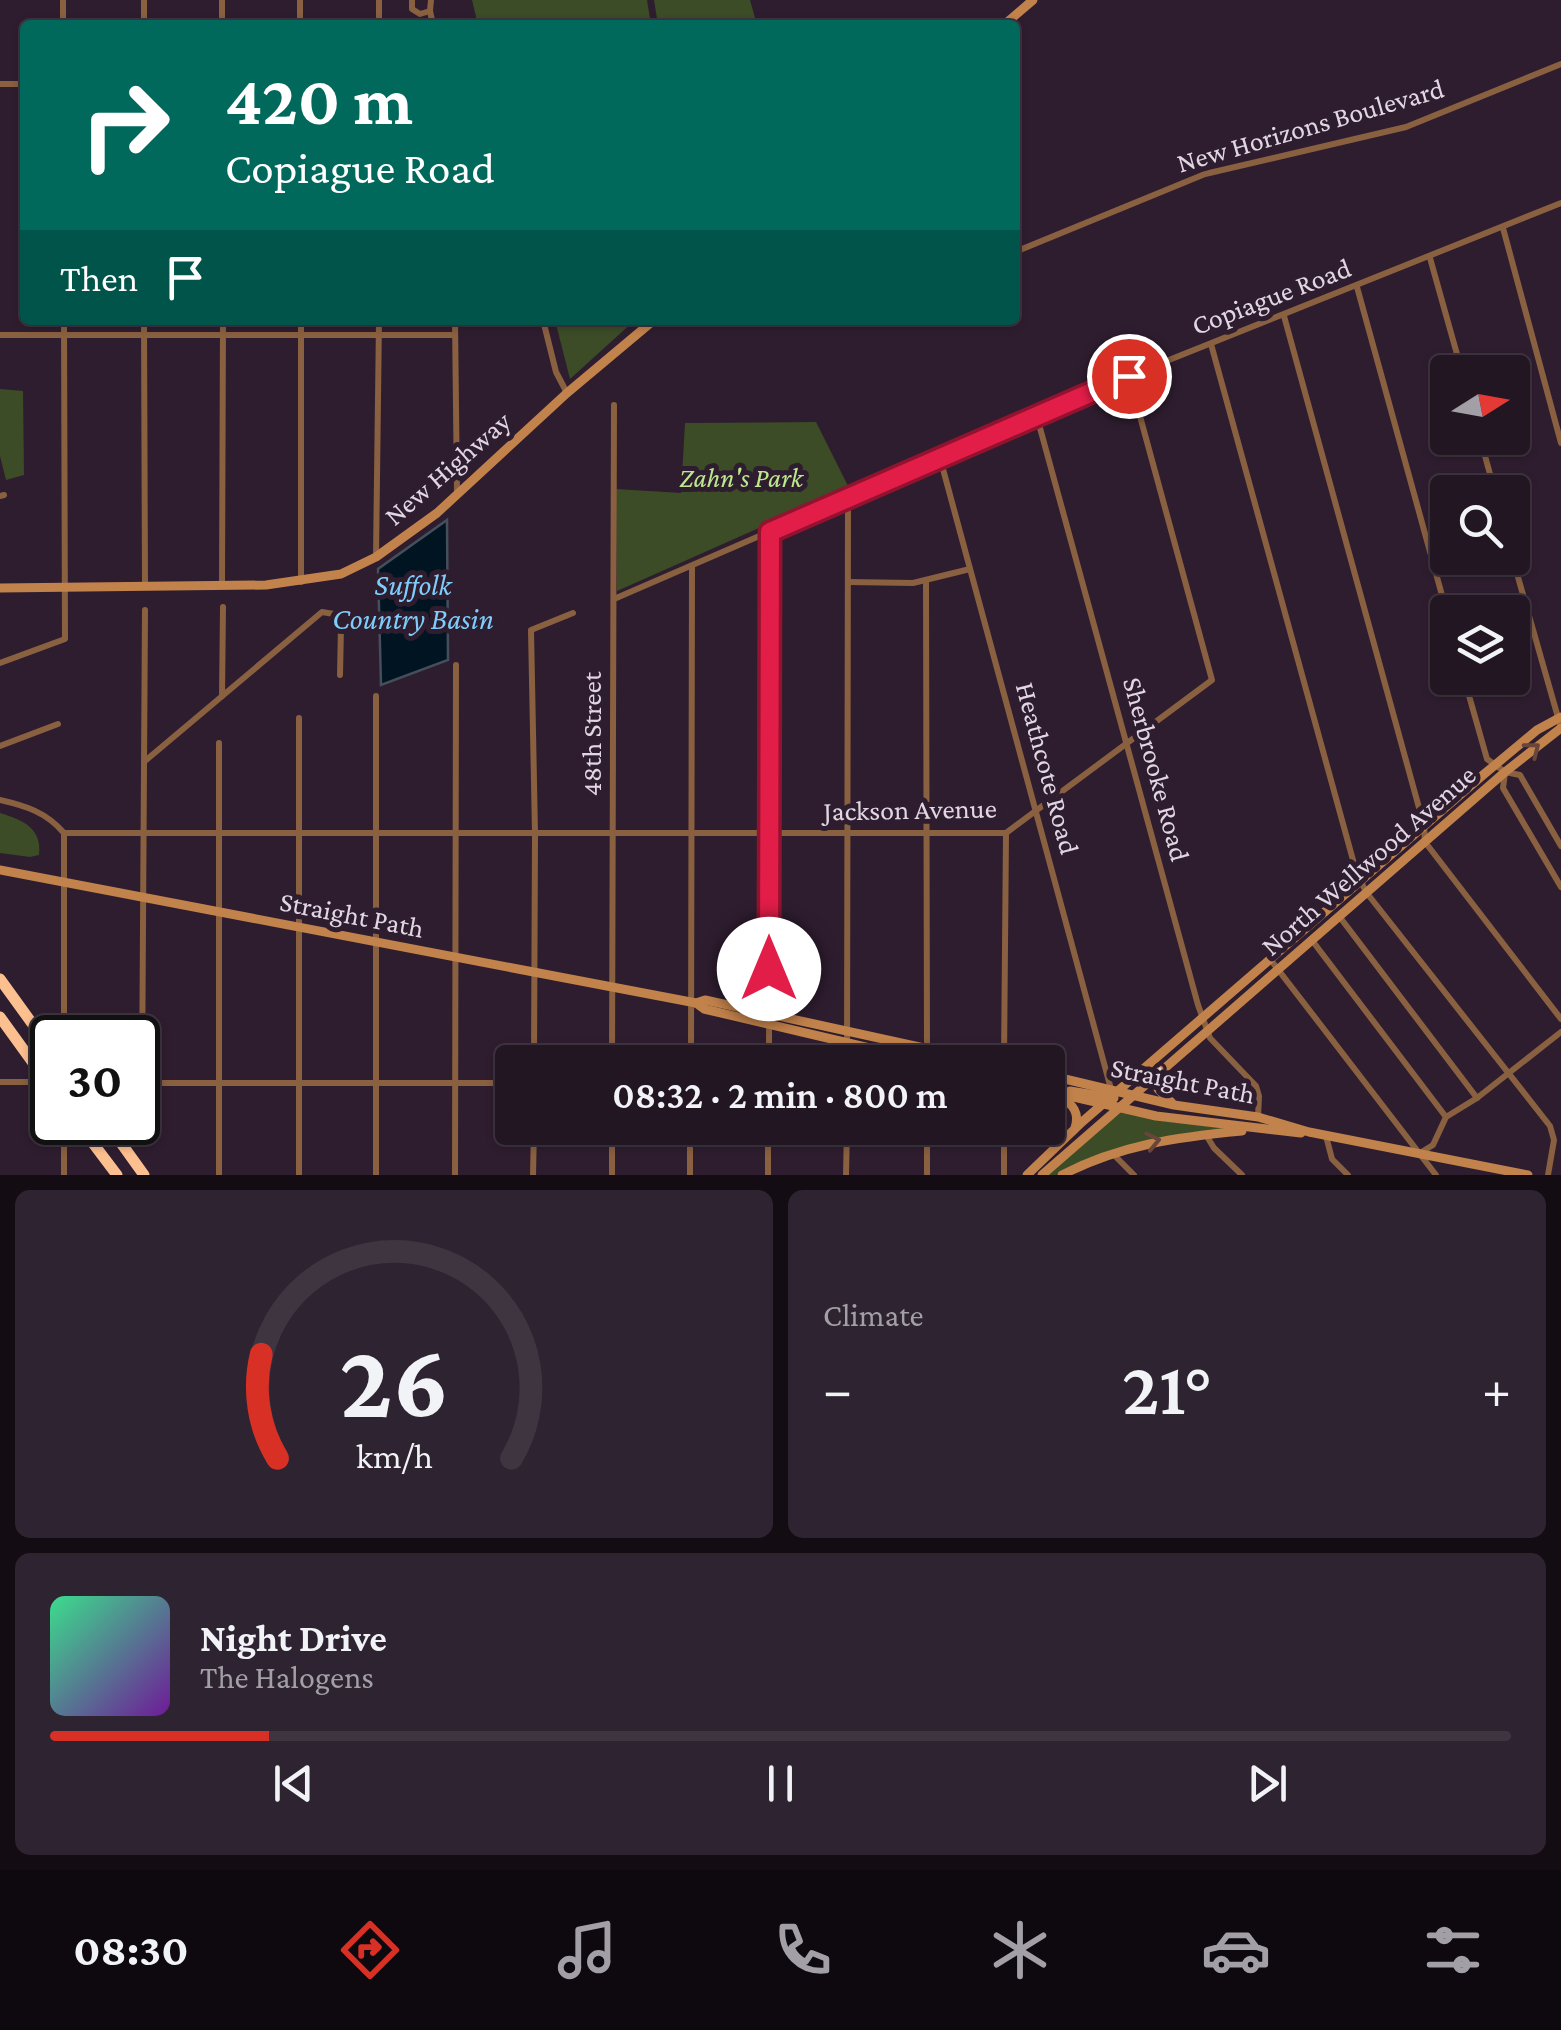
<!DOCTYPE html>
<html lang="en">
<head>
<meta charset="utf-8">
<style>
	body { margin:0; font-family:"Crimson Pro",serif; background:#2e2330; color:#f1f3f6; height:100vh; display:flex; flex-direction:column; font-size:38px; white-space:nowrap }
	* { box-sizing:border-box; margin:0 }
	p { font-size:32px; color:#a29fa6 }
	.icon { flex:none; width:55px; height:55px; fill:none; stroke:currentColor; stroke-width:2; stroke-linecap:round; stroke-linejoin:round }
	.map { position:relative; height:1175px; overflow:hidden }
	.side { display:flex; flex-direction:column; gap:15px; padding:15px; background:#130c13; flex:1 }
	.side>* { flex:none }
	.hud { position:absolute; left:20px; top:20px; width:1000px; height:305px; border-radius:10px; box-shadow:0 2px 8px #0004,0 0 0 2px #3f3541; background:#00695c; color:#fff; overflow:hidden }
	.needle { width:65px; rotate:79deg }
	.fabs { position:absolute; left:1430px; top:355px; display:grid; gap:20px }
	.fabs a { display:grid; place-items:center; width:100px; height:100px; border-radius:10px; background:#221623; box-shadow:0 2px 8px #0004,0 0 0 2px #3f3541; font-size:50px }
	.speed { position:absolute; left:30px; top:1015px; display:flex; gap:20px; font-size:50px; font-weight:700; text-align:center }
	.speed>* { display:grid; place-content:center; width:130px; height:130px; border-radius:50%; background:#221623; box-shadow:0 2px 8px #0004,0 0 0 2px #3f3541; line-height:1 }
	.speed .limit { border:5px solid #111; border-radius:15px; background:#fff; color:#111 }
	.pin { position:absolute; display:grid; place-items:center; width:85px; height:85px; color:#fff; margin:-42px; border:5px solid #fff; border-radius:50%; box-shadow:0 2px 10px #0007 }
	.me { position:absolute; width:110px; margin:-55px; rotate:0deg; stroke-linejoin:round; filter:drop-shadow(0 0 8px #0008) }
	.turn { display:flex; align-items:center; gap:35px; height:210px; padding:0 40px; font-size:45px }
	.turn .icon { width:130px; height:130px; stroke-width:2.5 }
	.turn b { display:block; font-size:70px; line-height:85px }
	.then { display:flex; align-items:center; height:95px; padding:0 40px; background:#0003; gap:20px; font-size:38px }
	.big { font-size:75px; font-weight:600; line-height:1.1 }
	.side .tile { flex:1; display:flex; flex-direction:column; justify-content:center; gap:15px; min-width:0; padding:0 35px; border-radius:15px; background:#2e2330 }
	.side .dial { align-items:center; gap:0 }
	.dial svg { height:260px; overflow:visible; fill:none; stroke:#3f3541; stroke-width:7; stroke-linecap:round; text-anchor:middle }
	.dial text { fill:#f1f3f6; stroke:none }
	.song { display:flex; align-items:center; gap:30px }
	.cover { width:120px; height:120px; border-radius:15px; background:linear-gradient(135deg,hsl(150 70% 55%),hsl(280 70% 35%)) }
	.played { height:10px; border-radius:5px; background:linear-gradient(90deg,#d93025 15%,#3f3541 15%) }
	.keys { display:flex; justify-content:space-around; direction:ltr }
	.heat { display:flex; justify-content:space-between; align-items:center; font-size:55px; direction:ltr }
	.side .tiles { flex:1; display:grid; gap:15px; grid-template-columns:1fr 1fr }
	.tile:last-child { grid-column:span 2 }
	.trip { position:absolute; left:495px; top:1045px; width:570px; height:100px; border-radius:10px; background:#221623; box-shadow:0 2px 8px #0004,0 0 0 2px #3f3541; font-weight:600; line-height:100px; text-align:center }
	.menu { display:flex; height:160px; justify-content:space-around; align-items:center; background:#0e090e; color:#a29fa6 }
	.menu .icon { width:70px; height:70px }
	.menu .on { color:#d93025 }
	.menu b { font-size:45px; color:#f1f3f6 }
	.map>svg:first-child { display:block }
	.green { fill:#3b4c27 }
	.water { fill:#001521; stroke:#444f5b; stroke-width:2.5 }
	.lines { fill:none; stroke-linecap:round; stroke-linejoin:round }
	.street { stroke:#896040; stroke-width:6 }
	.secondary { stroke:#c2824b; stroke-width:9 }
	.highway { stroke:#fcbf8f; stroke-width:11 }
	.oneway { stroke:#69453a }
	.route-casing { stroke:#92132f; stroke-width:25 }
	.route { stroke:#e11d48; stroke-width:18 }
	.labels { text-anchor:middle; stroke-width:10; stroke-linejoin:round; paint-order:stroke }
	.street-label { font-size:28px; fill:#e1d6e2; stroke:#2e1d2f }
	.park-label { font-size:28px; font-style:italic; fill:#bde98d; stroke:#2e1d2f }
	.water-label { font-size:30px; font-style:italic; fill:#7ecefb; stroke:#2e1d2f }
</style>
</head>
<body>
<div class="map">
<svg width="1561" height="1175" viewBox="0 0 1561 1175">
	<rect width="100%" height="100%" fill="#2e1d2f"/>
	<g class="green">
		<path d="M472 0H647L651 25H478Z"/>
		<path d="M654 0H750L757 25H658Z"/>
		<path d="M555 320H635L570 379Z"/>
		<path d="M0 389 23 391 24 475 6 480 0 456Z"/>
		<path d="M816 422 849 488 617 591 616 489 681 493 685 423Z"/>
		<path d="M0 813C23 820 42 828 39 855L30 857 0 853Z"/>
		<path d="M1119 1111 1163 1121 1234 1129C1162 1135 1122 1143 1056 1175H1047Z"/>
	</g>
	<path class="water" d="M447 520 448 660 381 685 378 569Z"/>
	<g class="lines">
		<g class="street">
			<path d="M63 0V25"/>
			<path d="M144 0V25"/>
			<path d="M222 0V25"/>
			<path d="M300 0V25"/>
			<path d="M379 0V25"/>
			<path d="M412 0V9L420 14 430 11 431 0"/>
			<path d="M430 11 433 25"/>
			<path d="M0 84H25"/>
			<path d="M1503 228 1561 443"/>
			<path d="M1015 252 1205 174 1406 127 1561 64"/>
			<path d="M1430 258 1462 372"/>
			<path d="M1357 287 1448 617"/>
			<path d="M1284 316 1424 826 1425 842 1561 1019"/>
			<path d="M144 320 145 586"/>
			<path d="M455 320 457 494"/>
			<path d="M543 320 556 372 567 393"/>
			<path d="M0 335H455"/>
			<path d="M1211 344 1356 871 1366 892 1550 1126 1554 1140 1548 1175"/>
			<path d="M1037 417 1198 1005 1210 1038 1256 1086 1259 1096 1258 1117"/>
			<path d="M1480 438 1495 492"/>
			<path d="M940 458 1111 1089"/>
			<path d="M0 496 4 495"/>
			<path d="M1512 556 1561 728"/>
			<path d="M376 557 379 320"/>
			<path d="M926 581 927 1051"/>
			<path d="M301 582V320"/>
			<path d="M848 582 913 583 970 569"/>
			<path d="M222 585 223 320"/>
			<path d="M614 599 1129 376 1561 203"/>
			<path d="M0 663 65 639 64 320"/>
			<path d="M1464 678 1487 759 1505 772 1520 775 1561 846"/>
			<path d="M222 696 223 607"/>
			<path d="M376 696V1175"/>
			<path d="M299 718V1175"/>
			<path d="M219 743V1175"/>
			<path d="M0 746 58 724"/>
			<path d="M145 761 322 612 334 614 341 626 340 675"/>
			<path d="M1505 773 1503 788 1561 887"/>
			<path d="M0 800C26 806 46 812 64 833V1038"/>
			<path d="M64 833H1006L1212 680 1129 376"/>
			<path d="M1339 916 1477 1098"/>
			<path d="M1311 939 1446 1117"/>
			<path d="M1270 959 1436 1175"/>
			<path d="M534 1062 535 833 531 630 573 613"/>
			<path d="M612 1062 614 405"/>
			<path d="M691 1062 692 567"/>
			<path d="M769 1062 770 532"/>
			<path d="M847 1062 848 499"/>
			<path d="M1004 1062 1006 833"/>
			<path d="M0 1082H48"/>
			<path d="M139 1083H512"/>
			<path d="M142 1083 145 610"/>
			<path d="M927 1128V1175"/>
			<path d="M1206 1135 1214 1148 1242 1175"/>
			<path d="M1326 1136 1332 1159 1348 1175"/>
			<path d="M1420 1153 1433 1145 1446 1117 1477 1098 1561 1032"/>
			<path d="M1113 1154 1134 1175"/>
			<path d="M64 1175V1141L72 1133 83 1131"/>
			<path d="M455 1175 456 665"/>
			<path d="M533 1175 534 1128"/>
			<path d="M612 1175V1128"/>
			<path d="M690 1175V1128"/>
			<path d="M768 1175V1128"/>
			<path d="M846 1175 847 1128"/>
			<path d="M1004 1175V1128"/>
		</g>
		<g class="secondary">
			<path d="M1004 25 1033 0"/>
			<path d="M0 588 266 585 341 574 376 557 437 513 567 393 654 320"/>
			<path d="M0 870 696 1003 705 1000 988 1062"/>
			<path d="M696 1003 704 1009 929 1062"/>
			<path d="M1157 1072 1158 1089 1172 1103"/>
			<path d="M1048 1075 1174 1105 1258 1117 1309 1132 1528 1175"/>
			<path d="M1048 1091 1156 1116 1301 1133"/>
			<path d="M1070 1091 1114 1098"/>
			<path d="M1061 1096C1073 1105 1080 1113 1075 1128"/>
			<path d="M1027 1175 1082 1122 1483 775 1537 730 1561 717"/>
			<path d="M1042 1175 1505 772 1561 728"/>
			<path d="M1062 1175C1120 1145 1177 1137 1242 1131"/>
		</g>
		<g class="highway">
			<path d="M0 979 52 1051"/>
			<path d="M0 1017 52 1089"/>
			<path d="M77 1122 117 1175"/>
			<path d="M106 1122 144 1175"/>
		</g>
	</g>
	<defs><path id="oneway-chevron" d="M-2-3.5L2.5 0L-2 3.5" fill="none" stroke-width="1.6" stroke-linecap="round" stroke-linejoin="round" transform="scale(2.5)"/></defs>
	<g class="oneway">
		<use href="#oneway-chevron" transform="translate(1533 749) rotate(-38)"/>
		<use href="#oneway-chevron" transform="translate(1153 1141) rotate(-12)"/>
	</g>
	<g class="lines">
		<defs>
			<path id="route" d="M769 969 770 532 1129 376"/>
		</defs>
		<use href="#route" class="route-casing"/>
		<use href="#route" class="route"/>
	</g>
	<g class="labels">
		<g class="street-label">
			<text transform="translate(1310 125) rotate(-16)" y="10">New Horizons Boulevard</text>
			<text transform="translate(1271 296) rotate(-21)" y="10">Copiague Road</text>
			<text transform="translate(447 468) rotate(-41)" y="10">New Highway</text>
			<text transform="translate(591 734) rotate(-90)" y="10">48th Street</text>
			<text transform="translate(1048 768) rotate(75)" y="10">Heathcote Road</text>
			<text transform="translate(1157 769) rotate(75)" y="10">Sherbrooke Road</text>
			<text transform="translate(910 809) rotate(-1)" y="10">Jackson Avenue</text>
			<text transform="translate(1368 860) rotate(-41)" y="10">North Wellwood Avenue</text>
			<text transform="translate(352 914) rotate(11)" y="10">Straight Path</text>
			<text transform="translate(1183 1080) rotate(11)" y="10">Straight Path</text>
		</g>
		<g class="park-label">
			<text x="741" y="487">Zahn's Park</text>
		</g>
		<g class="water-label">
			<text x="413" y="595">Suffolk<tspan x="413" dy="34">Country Basin</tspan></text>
		</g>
	</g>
</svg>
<div class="fabs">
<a><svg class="needle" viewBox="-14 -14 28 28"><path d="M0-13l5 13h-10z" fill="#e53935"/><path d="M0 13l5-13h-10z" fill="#a29fa6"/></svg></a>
<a><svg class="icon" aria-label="search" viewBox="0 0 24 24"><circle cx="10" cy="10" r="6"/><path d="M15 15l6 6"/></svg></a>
<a><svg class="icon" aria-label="layers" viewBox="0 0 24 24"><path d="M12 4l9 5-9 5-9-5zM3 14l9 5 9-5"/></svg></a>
</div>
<div class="speed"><div class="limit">30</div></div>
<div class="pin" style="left:1129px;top:376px;background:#d93025"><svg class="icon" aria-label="arrive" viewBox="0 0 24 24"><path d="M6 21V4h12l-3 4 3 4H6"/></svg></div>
<svg class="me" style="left:769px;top:969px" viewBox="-20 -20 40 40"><circle r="19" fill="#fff"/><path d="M0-13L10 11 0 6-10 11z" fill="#e11d48"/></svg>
<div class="trip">08:32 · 2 min · 800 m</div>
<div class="hud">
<div class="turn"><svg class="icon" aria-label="right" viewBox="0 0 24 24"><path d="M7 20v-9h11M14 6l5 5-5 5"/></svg><div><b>420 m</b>Copiague Road</div></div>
<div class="then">Then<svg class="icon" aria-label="arrive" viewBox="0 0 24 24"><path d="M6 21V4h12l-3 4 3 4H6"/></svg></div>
</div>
</div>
<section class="side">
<div class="tiles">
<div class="tile dial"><svg viewBox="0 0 100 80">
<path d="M14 69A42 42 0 1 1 86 69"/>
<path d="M14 69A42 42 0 0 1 9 37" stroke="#d93025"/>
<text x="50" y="56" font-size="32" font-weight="700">26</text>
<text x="50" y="72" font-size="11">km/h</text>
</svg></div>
<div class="tile"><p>Climate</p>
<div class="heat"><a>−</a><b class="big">21°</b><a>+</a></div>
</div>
<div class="tile">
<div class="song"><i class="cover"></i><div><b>Night Drive</b><p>The Halogens</p></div></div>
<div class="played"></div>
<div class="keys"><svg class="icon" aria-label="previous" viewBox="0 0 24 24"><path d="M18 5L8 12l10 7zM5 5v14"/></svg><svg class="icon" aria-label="pause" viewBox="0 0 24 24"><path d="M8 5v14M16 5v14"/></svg><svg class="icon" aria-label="next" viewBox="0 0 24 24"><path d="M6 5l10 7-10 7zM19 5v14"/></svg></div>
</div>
</div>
</section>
<nav class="menu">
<b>08:30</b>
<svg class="icon on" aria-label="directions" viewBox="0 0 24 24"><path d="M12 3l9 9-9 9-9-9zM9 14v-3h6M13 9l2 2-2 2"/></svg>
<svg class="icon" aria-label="music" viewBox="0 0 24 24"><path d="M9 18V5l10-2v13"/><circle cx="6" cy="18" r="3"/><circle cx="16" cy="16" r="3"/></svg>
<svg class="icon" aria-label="phone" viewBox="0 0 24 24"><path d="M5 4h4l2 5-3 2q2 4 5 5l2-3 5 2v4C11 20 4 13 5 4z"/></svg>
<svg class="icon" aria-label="climate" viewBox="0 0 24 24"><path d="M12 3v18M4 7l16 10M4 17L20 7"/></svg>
<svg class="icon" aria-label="car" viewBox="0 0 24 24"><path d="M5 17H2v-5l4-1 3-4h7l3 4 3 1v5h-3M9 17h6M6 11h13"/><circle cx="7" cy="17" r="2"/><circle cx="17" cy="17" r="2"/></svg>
<svg class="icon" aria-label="filters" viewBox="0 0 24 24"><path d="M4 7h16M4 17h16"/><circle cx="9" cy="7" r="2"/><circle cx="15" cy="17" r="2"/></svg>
</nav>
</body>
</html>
